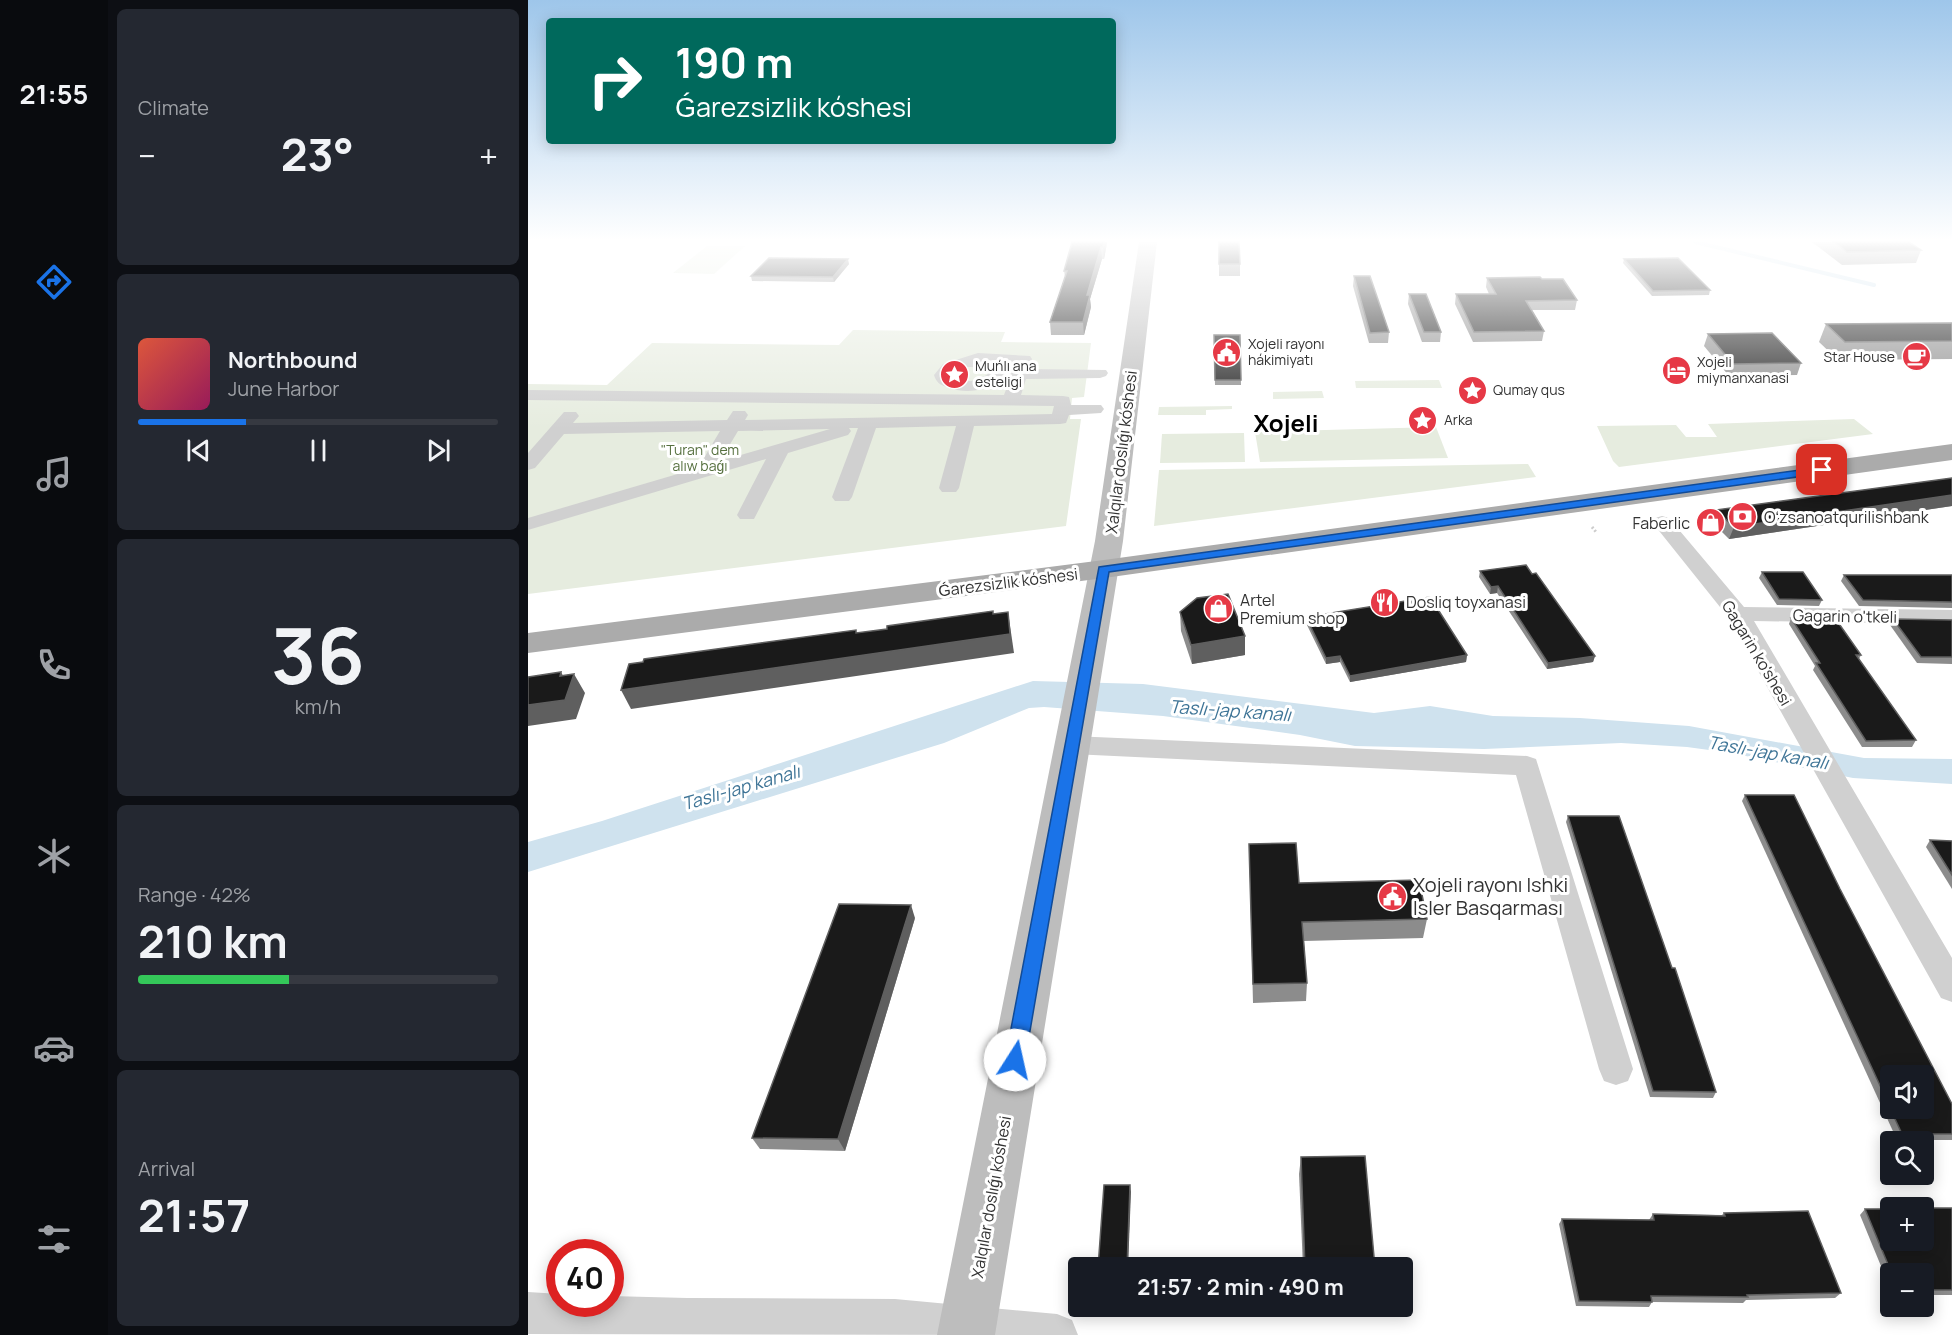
<!DOCTYPE html>
<html lang="en">
<head>
<meta charset="utf-8">
<style>
	body { margin:0; font-family:Manrope,sans-serif; background:#242831; color:#f1f3f6; height:100vh; display:flex; flex-direction:column; font-size:22px; white-space:nowrap }
	* { box-sizing:border-box; margin:0 }
	p { font-size:20px; color:#9ea1a6 }
	.icon { flex:none; width:33px; height:33px; fill:none; stroke:currentColor; stroke-width:2; stroke-linecap:round; stroke-linejoin:round }
	.map { position:relative; flex:1; overflow:hidden }
	.panel { display:flex; flex-direction:column; gap:9px; padding:9px; background:#0d0f14; width:420px }
	.panel>* { flex:none }
	.top-card { position:absolute; left:18px; top:18px; width:570px; height:126px; border-radius:6px; box-shadow:0 3px 15px #0003; background:#00695c; color:#fff; overflow:hidden }
	.buttons { position:absolute; left:1352px; top:1065px; display:grid; gap:12px }
	.buttons a { display:grid; place-items:center; width:54px; height:54px; border-radius:6px; background:#171b24; box-shadow:0 3px 15px #0003; font-size:30px }
	.speed { position:absolute; left:18px; top:1239px; display:flex; gap:12px; font-size:30px; font-weight:700; text-align:center }
	.speed>* { display:grid; place-content:center; width:78px; height:78px; border-radius:50%; background:#171b24; box-shadow:0 3px 15px #0003; line-height:1 }
	.speed .limit { border:9px solid #d22; background:#fff; color:#111 }
	.pin { position:absolute; display:grid; place-items:center; width:51px; height:51px; color:#fff; margin:-26px; border-radius:12px; box-shadow:0 3px 9px #0006 }
	.me { position:absolute; width:66px; margin:-33px; rotate:10deg; stroke-linejoin:round; filter:drop-shadow(0 0 4px #0008) }
	.turn { display:flex; align-items:center; gap:21px; height:126px; padding:0 30px; font-size:27px }
	.turn .icon { width:78px; height:78px; stroke-width:2.5 }
	.turn b { display:block; font-size:42px; line-height:51px }
	.big { font-size:45px; font-weight:700; line-height:1.1 }
	.panel .widget { flex:1; display:flex; flex-direction:column; justify-content:center; gap:9px; min-width:0; padding:0 21px; border-radius:9px; background:#242831 }
	.panel .dial { align-items:center; gap:0 }
	.dial b { font-size:78px; line-height:1 }
	.song { display:flex; align-items:center; gap:18px }
	.cover { width:72px; height:72px; border-radius:9px; background:linear-gradient(135deg,hsl(10 70% 55%),hsl(330 70% 35%)) }
	.played { height:6px; border-radius:3px; background:linear-gradient(90deg,#1a73e8 30%,#363941 30%) }
	.keys { display:flex; justify-content:space-around; direction:ltr }
	.heat { display:flex; justify-content:space-between; align-items:center; font-size:33px; direction:ltr }
	.charge { height:9px; border-radius:4px; background:linear-gradient(90deg,#34c759 42%,#363941 0) }
	.trip { position:absolute; left:540px; top:1257px; width:345px; height:60px; border-radius:6px; background:#171b24; box-shadow:0 3px 15px #0003; font-weight:700; line-height:60px; text-align:center }
	main { display:flex; flex:1; min-height:0 }
	.menu { display:flex; flex-direction:column; width:108px; justify-content:space-around; align-items:center; background:#090b0e; color:#9ea1a6 }
	.menu .icon { width:42px; height:42px }
	.menu .current { color:#1a73e8 }
	.menu b { font-size:27px; color:#f1f3f6 }
	.map>svg:first-child { display:block }
	.green { fill:#e6ecdf }
	.water { fill:#cfe2ee }
	.lines { fill:none; stroke-linecap:round; stroke-linejoin:round }
	.stream { stroke:#cfe2ee; stroke-width:4 }
	.path { stroke:#cdcdcd; stroke-width:3; stroke-dasharray:2 2; stroke-linecap:butt }
	.street { fill:#d0d0d0; fill-rule:evenodd }
	.secondary { fill:#bdbdbd; fill-rule:evenodd }
	.primary { fill:#ababab; fill-rule:evenodd }
	.wall { fill:#8c8c8c }
	.shaded-wall { fill:#5f5f5f }
	.building { fill:#1a1a1a; stroke:#5f5f5f; stroke-width:1.5 }
	.route { fill:#1a73e8; stroke:#114b97; stroke-width:1.5 }
	.labels { text-anchor:middle; stroke-width:6; stroke-linejoin:round; paint-order:stroke }
	.far-poi-label { font-size:14px; fill:#333; stroke:#fff; text-anchor:start }
	.far-park-label { font-size:14px; fill:#56703f; stroke:#fff }
	.street-label { font-size:16px; fill:#333; stroke:#fff }
	.poi-label { font-size:16px; fill:#333; stroke:#fff; text-anchor:start }
	.water-label { font-size:18px; font-style:italic; fill:#3f7597; stroke:#fff }
	.near-poi-label { font-size:20px; fill:#333; stroke:#fff; text-anchor:start }
	.far-town-label { font-size:24px; font-weight:bold; fill:#000; stroke:#fff }
</style>
</head>
<body>
<main>
<nav class="menu">
<b>21:55</b>
<svg class="icon current" aria-label="directions" viewBox="0 0 24 24"><path d="M12 3l9 9-9 9-9-9zM9 14v-3h6M13 9l2 2-2 2"/></svg>
<svg class="icon" aria-label="music" viewBox="0 0 24 24"><path d="M9 18V5l10-2v13"/><circle cx="6" cy="18" r="3"/><circle cx="16" cy="16" r="3"/></svg>
<svg class="icon" aria-label="phone" viewBox="0 0 24 24"><path d="M5 4h4l2 5-3 2q2 4 5 5l2-3 5 2v4C11 20 4 13 5 4z"/></svg>
<svg class="icon" aria-label="climate" viewBox="0 0 24 24"><path d="M12 3v18M4 7l16 10M4 17L20 7"/></svg>
<svg class="icon" aria-label="car" viewBox="0 0 24 24"><path d="M5 17H2v-5l4-1 3-4h7l3 4 3 1v5h-3M9 17h6M6 11h13"/><circle cx="7" cy="17" r="2"/><circle cx="17" cy="17" r="2"/></svg>
<svg class="icon" aria-label="filters" viewBox="0 0 24 24"><path d="M4 7h16M4 17h16"/><circle cx="9" cy="7" r="2"/><circle cx="15" cy="17" r="2"/></svg>
</nav>
<section class="panel">
<div class="widget"><p>Climate</p>
<div class="heat"><a>−</a><b class="big">23°</b><a>+</a></div>
</div>
<div class="widget">
<div class="song"><i class="cover"></i><div><b>Northbound</b><p>June Harbor</p></div></div>
<div class="played"></div>
<div class="keys"><svg class="icon" aria-label="previous" viewBox="0 0 24 24"><path d="M18 5L8 12l10 7zM5 5v14"/></svg><svg class="icon" aria-label="pause" viewBox="0 0 24 24"><path d="M8 5v14M16 5v14"/></svg><svg class="icon" aria-label="next" viewBox="0 0 24 24"><path d="M6 5l10 7-10 7zM19 5v14"/></svg></div>
</div>
<div class="widget dial"><b>36</b><p>km/h</p></div>
<div class="widget"><p>Range · 42%</p><b class="big">210 km</b><div class="charge"></div></div>
<div class="widget"><p>Arrival</p><b class="big">21:57</b></div>
</section>
<div class="map">
<svg width="1424" height="1335" viewBox="0 0 1424 1335">
	<rect width="100%" height="100%" fill="#fff"/>
	<g class="green">
		<path d="M179 246H217L186 274 145 273Z"/>
		<path d="M325 330 477 332 473 342 563 343 556 397 544 398 542 419H553L538 526 0 594V384L79 385 124 343 311 345Z"/>
		<path d="M911 380 914 388H828L827 381Z"/>
		<path d="M794 391 796 398 745 399V392Z"/>
		<path d="M704 406V409L678 410V415H630L631 407Z"/>
		<path d="M1326 419 1345 434 1091 467 1085 461 1069 426 1148 425 1158 437H1189L1180 424Z"/>
		<path d="M908 427 920 458 732 462 727 432Z"/>
		<path d="M716 433 717 462 632 463 634 434Z"/>
		<path d="M1000 464 1008 477 626 526 631 470Z"/>
	</g>
	<path class="water" d="M505 681 615 684 846 713 902 706 965 716 1052 718 1161 726 1336 758 1424 759V784L1325 778 1203 753 1159 747 1093 743 956 749 827 746 772 735 635 716 516 707 501 708 416 743 0 872V842L74 821Z"/>
	<g class="lines">
		<path class="stream" d="M1167 242 1346 285"/>
		<path class="path" d="M1064 527 1068 532"/>
		<g class="street">
			<path d="M450 353 502 356 504 359 501 369 578 370 580 373 578 376 572 378 498 379 493 395 535 396 541 397 543 405H573L576 409 573 413 541 415 538 423 532 424 446 426 431 488 428 492H414L411 488 428 426 348 428 324 497 321 501H307L304 497 330 428H321L323 431 320 435 260 453 226 519H212L209 515 238 459 0 530V518L170 468 192 431 36 434 7 468 0 470V453L36 412H48L51 416 45 423 199 420 205 411H217L220 415 217 420 524 414 526 406 0 400V390L476 395 482 379C473 379 472 381 465 385 451 392 434 393 419 387 412 385 408 382 406 375L415 364ZM469 363 487 364 485 369H477ZM439 367H452L461 373C450 382 435 384 423 377L427 370ZM302 429 192 461 210 431Z"/>
			<path d="M1134 516 1141 518 1216 607 1424 610V624L1226 621 1424 958V1002L1413 998 1200 617 1124 522 1127 518Z"/>
			<path d="M544 736 999 756 1008 759 1105 1069 1100 1081 1088 1085 1076 1081 1071 1069 988 775 544 754 535 752 531 745 535 738Z"/>
			<path d="M0 1292 32 1294V1304H82V1296L159 1298 367 1299 529 1314 544 1320 550 1335 0 1334Z"/>
		</g>
		<path class="secondary" d="M611 242H629L595 541 467 1335H409L567 541Z"/>
		<path class="primary" d="M1424 444V460L576 578 0 653V633L576 560Z"/>
	</g>
	<g class="wall">
		<path d="M544 242H579V243L576 259H574L562 299 563 307 556 335H523L522 322 537 277 536 271Z"/>
		<path d="M691 242 712 264V276H691Z"/>
		<path d="M1284 242H1381L1393 250 1388 263 1314 265Z"/>
		<path d="M1096 259 1182 290 1181 295 1124 296 1095 263Z"/>
		<path d="M321 264 306 282 224 281 223 276Z"/>
		<path d="M826 276 861 332 860 343H841L825 286Z"/>
		<path d="M959 278 1014 279 1049 300 1047 310H1004L1016 331 1014 341 945 342 927 304 928 294H961L958 287Z"/>
		<path d="M881 294 913 332 912 342H894L880 304Z"/>
		<path d="M1424 323V359L1310 360 1291 342 1298 324Z"/>
		<path d="M1180 334 1273 363 1269 375 1201 376 1176 346Z"/>
		<path d="M686 335H712L713 385H687Z"/>
		<path d="M1424 478V506L1201 539 1184 522 1188 510Z"/>
		<path d="M952 571 1067 656 1065 662 1019 669 969 593 962 594 951 577Z"/>
		<path d="M1234 572 1294 600 1291 606 1249 605 1231 578Z"/>
		<path d="M1316 575H1424V608L1331 606 1313 581Z"/>
		<path d="M652 612 717 636V655L664 664 653 631Z"/>
		<path d="M778 617 939 655 938 662 822 682 812 662 798 664 778 623Z"/>
		<path d="M1263 618 1333 655 1331 659 1388 740 1384 747H1334L1285 670 1287 666 1261 624Z"/>
		<path d="M1365 619 1424 620V664L1389 663 1362 625Z"/>
		<path d="M1217 795 1312 889 1424 1104V1140H1369L1214 801Z"/>
		<path d="M1040 816 1144 968 1188 1092 1185 1098 1122 1097 1038 822Z"/>
		<path d="M1402 840 1424 841V889L1398 847Z"/>
		<path d="M721 844 771 883 899 919 895 938 776 941 779 983 778 1001 725 1003Z"/>
		<path d="M387 918 317 1151 232 1149 224 1138Z"/>
		<path d="M773 1157 847 1268H775L771 1174Z"/>
		<path d="M1424 1208V1295H1395V1274H1362V1288L1332 1215 1337 1209Z"/>
		<path d="M1196 1213 1313 1293 1307 1298 1218 1300 1215 1303 1124 1302 1121 1307 1048 1306 1031 1224 1034 1219 1121 1220 1125 1214 1194 1215Z"/>
	</g>
	<g class="shaded-wall">
		<path d="M576 242H579V243L576 259 575 247Z"/>
		<path d="M573 247 574 259 562 299 563 307 556 335 555 322 559 295Z"/>
		<path d="M320 259 321 264 306 282 305 277Z"/>
		<path d="M1424 495V506L1201 539 1206 527Z"/>
		<path d="M970 586 969 593 962 594 963 587Z"/>
		<path d="M480 612 486 653 103 709 93 690Z"/>
		<path d="M717 636V655L664 664 663 645Z"/>
		<path d="M939 655 938 662 822 682V676Z"/>
		<path d="M812 656V662L798 664V658Z"/>
		<path d="M1067 656 1065 662 1019 669 1020 663Z"/>
		<path d="M33 672 41 687 46 674 57 693 48 719 0 726V705L32 676Z"/>
		<path d="M383 905 387 918 317 1151 310 1139Z"/>
		<path d="M602 1185 603 1192 600 1268H599Z"/>
	</g>
	<g class="building">
		<path d="M544 242H576L575 247H573L559 295H562L555 322H522L539 271H536Z"/>
		<path d="M691 242H711L712 264H691Z"/>
		<path d="M1306 242H1381L1393 250 1319 252Z"/>
		<path d="M241 258 320 259 305 277 223 276Z"/>
		<path d="M1150 258 1182 290 1125 291 1096 259Z"/>
		<path d="M826 276H842L861 332 842 333Z"/>
		<path d="M1012 277 1014 279H1035L1049 300 998 301 1016 331 946 332 928 294H968L959 278Z"/>
		<path d="M881 294H898L913 332H896Z"/>
		<path d="M1424 323V341L1317 342 1298 324Z"/>
		<path d="M1244 333 1273 363 1205 364 1180 334Z"/>
		<path d="M686 335H712L713 380H687Z"/>
		<path d="M1424 478V495L1206 527 1188 510Z"/>
		<path d="M998 565 1004 574 1008 573 1067 656 1020 663 970 586 963 587 952 571Z"/>
		<path d="M1234 572H1275L1294 600 1251 599Z"/>
		<path d="M1316 575H1424V602L1335 600Z"/>
		<path d="M700 594 717 636 663 645 652 612 669 598Z"/>
		<path d="M902 597 939 655 822 676 812 656 798 658 778 617Z"/>
		<path d="M465 611V614L480 612 482 634 93 690 101 664 115 662 116 659 328 630V633L359 629V626Z"/>
		<path d="M1263 618H1307L1333 655H1328L1388 740 1338 741 1288 663H1292Z"/>
		<path d="M1365 619 1424 620V657H1393Z"/>
		<path d="M33 672 32 676 46 674 37 700 0 705V677Z"/>
		<path d="M1217 795H1266L1312 889 1424 1104V1134H1374L1362 1108H1395V1076H1362V1107Z"/>
		<path d="M1040 816H1091L1144 968H1147L1188 1092 1125 1091Z"/>
		<path d="M1402 840 1424 841V875Z"/>
		<path d="M768 843 771 883 891 880 899 919 774 922 779 983 725 984 721 844Z"/>
		<path d="M311 904 383 905 310 1139 224 1138Z"/>
		<path d="M837 1156 847 1268H777L773 1157Z"/>
		<path d="M576 1185H602L599 1268H570Z"/>
		<path d="M1395 1208H1424V1290H1395V1274H1364L1337 1209H1362V1240H1395Z"/>
		<path d="M1280 1211 1313 1293 1219 1295 1220 1297 1123 1296 1124 1302 1051 1301 1034 1219 1126 1220 1125 1214 1197 1216 1196 1213Z"/>
	</g>
	<linearGradient id="sky" x2="0" y2="1"><stop stop-color="#9ec6ea"/><stop offset="0.56" stop-color="#fff"/><stop offset="1" stop-color="#fff" stop-opacity="0"/></linearGradient>
	<rect width="1424" height="429" fill="url(#sky)"/>
	<path class="route" d="M1294 467 1298 468V473L581 572 497 1060 494 1067 487 1069 480 1067 477 1060 571 567Z"/>
	<defs>
		<symbol id="civic-disc" viewBox="-11 -11 22 22"><circle r="9.5" fill="#e63946" stroke="#fff"/><path d="M-.6-6.5H3V-4.5H.6V-3L4-1V1h2V6H-6V1h2V-1L-.6-3ZM-1.2 2.5V6h2.4V2.5Z" fill="#fff"/></symbol>
		<symbol id="cafe-disc" viewBox="-11 -11 22 22"><circle r="9.5" fill="#e63946" stroke="#fff"/><path d="M-5.5-4.5H6V0H3Q3 3.5 0 3.5H-2.5Q-5.5 3.5-5.5 0ZM3-3.2v2h1.7v-2ZM-6 4.5H4V6H-6Z" fill="#fff"/></symbol>
		<symbol id="hotel-disc" viewBox="-11 -11 22 22"><circle r="9.5" fill="#e63946" stroke="#fff"/><path d="M-6-4.5h1.5V1H6V5H4.5V3h-9V5H-6ZM-4 0a1.8 1.8 0 1 1 3.6 0ZM.5 0V-2.5h3Q6-2.5 6 0Z" fill="#fff"/></symbol>
		<symbol id="sight-disc" viewBox="-11 -11 22 22"><circle r="9.5" fill="#e63946" stroke="#fff"/><path d="M0-6L1.8-2.2L6-1.7L2.9 1.2L3.7 5.4L0 3.3L-3.7 5.4L-2.9 1.2L-6-1.7L-1.8-2.2Z" fill="#fff"/></symbol>
		<symbol id="bank-disc" viewBox="-11 -11 22 22"><circle r="9.5" fill="#e63946" stroke="#fff"/><path d="M-6-4H6V4H-6ZM0-2.3a2.3 2.3 0 1 0 0 4.6a2.3 2.3 0 1 0 0-4.6Z" fill="#fff"/></symbol>
		<symbol id="shop-disc" viewBox="-11 -11 22 22"><circle r="9.5" fill="#e63946" stroke="#fff"/><path d="M-5-2.5h2.3a2.7 3.5 0 0 1 5.4 0H5L5.5 6h-11ZM-1.5-2.5h3a1.5 2.3 0 0 0-3 0Z" fill="#fff"/></symbol>
		<symbol id="restaurant-disc" viewBox="-11 -11 22 22"><circle r="9.5" fill="#e63946" stroke="#fff"/><path d="M-5-6h1v4h1v-4h1v4h1v-4h1v5L-1.5 .5V6h-2V.5L-5-1ZM5-6V6H3V1.5H1.5Q1.5-4 5-6Z" fill="#fff"/></symbol>
	</defs>
	<g fill-rule="evenodd">
		<use href="#civic-disc" x="682" y="336" width="33" height="33"/>
		<use href="#cafe-disc" x="1372" y="340" width="33" height="33"/>
		<use href="#hotel-disc" x="1132" y="354" width="33" height="33"/>
		<use href="#sight-disc" x="410" y="358" width="33" height="33"/>
		<use href="#sight-disc" x="928" y="374" width="33" height="33"/>
		<use href="#sight-disc" x="878" y="404" width="33" height="33"/>
		<use href="#bank-disc" x="1198" y="500" width="33" height="33"/>
		<use href="#shop-disc" x="1166" y="506" width="33" height="33"/>
		<use href="#restaurant-disc" x="840" y="586" width="33" height="33"/>
		<use href="#shop-disc" x="674" y="592" width="33" height="33"/>
		<use href="#civic-disc" x="848" y="880" width="33" height="33"/>
	</g>
	<g class="labels">
		<g class="far-poi-label">
			<text x="720" y="349">Xojeli rayonı<tspan x="720" dy="16">hákimiyatı</tspan></text>
			<text x="1367" y="362" text-anchor="end">Star House</text>
			<text x="1169" y="367">Xojeli<tspan x="1169" dy="16">miymanxanasi</tspan></text>
			<text x="447" y="371">Muńlı ana<tspan x="447" dy="16">esteligi</tspan></text>
			<text x="965" y="395">Qumay qus</text>
			<text x="916" y="425">Arka</text>
		</g>
		<g class="far-park-label">
			<text x="172" y="455">"Turan" dem<tspan x="172" dy="16">alıw baǵı</tspan></text>
		</g>
		<g class="street-label">
			<text transform="translate(593 452) rotate(-83)" y="6">Xalqılar doslıǵı kóshesi</text>
			<text transform="translate(480 582) rotate(-7)" y="6">Ǵarezsizlik kóshesi</text>
			<text transform="translate(1317 616) rotate(1)" y="6">Gagarin o'tkeli</text>
			<text transform="translate(1229 653) rotate(59)" y="6">Gagarin ko'shesi</text>
			<text transform="translate(463 1197) rotate(-80)" y="6">Xalqılar doslıǵı kóshesi</text>
		</g>
		<g class="poi-label">
			<text x="1236" y="523">Oʻzsanoatqurilishbank</text>
			<text x="1162" y="529" text-anchor="end">Faberlic</text>
			<text x="712" y="606">Artel<tspan x="712" dy="18">Premium shop</tspan></text>
			<text x="878" y="608">Dosliq toyxanasi</text>
		</g>
		<g class="water-label">
			<text transform="translate(702 711) rotate(4)" y="6">Taslı-jap kanalı</text>
			<text transform="translate(1240 753) rotate(10)" y="6">Taslı-jap kanalı</text>
			<text transform="translate(213 788) rotate(-16)" y="6">Taslı-jap kanalı</text>
		</g>
		<g class="near-poi-label">
			<text x="885" y="892">Xojeli rayonı Ishki<tspan x="885" dy="23">Isler Basqarması</tspan></text>
		</g>
		<g class="far-town-label">
			<text x="758" y="432">Xojeli</text>
		</g>
	</g>
</svg>
<div class="buttons">
<a><svg class="icon" aria-label="sound" viewBox="0 0 24 24"><path d="M4 9h4l5-4v14l-5-4H4zM17 9q2 3 0 6"/></svg></a>
<a><svg class="icon" aria-label="search" viewBox="0 0 24 24"><circle cx="10" cy="10" r="6"/><path d="M15 15l6 6"/></svg></a>
<a>+</a>
<a>−</a>
</div>
<div class="speed"><div class="limit">40</div></div>
<div class="pin" style="left:1294px;top:470px;background:#d93025"><svg class="icon" aria-label="arrive" viewBox="0 0 24 24"><path d="M6 21V4h12l-3 4 3 4H6"/></svg></div>
<svg class="me" style="left:487px;top:1060px" viewBox="-20 -20 40 40"><circle r="19" fill="#fff"/><path d="M0-13L10 11 0 6-10 11z" fill="#1a73e8"/></svg>
<div class="trip">21:57 · 2 min · 490 m</div>
<div class="top-card">
<div class="turn"><svg class="icon" aria-label="right" viewBox="0 0 24 24"><path d="M7 20v-9h11M14 6l5 5-5 5"/></svg><div><b>190 m</b>Ǵarezsizlik kóshesi</div></div>
</div>
</div>
</main>
</body>
</html>
